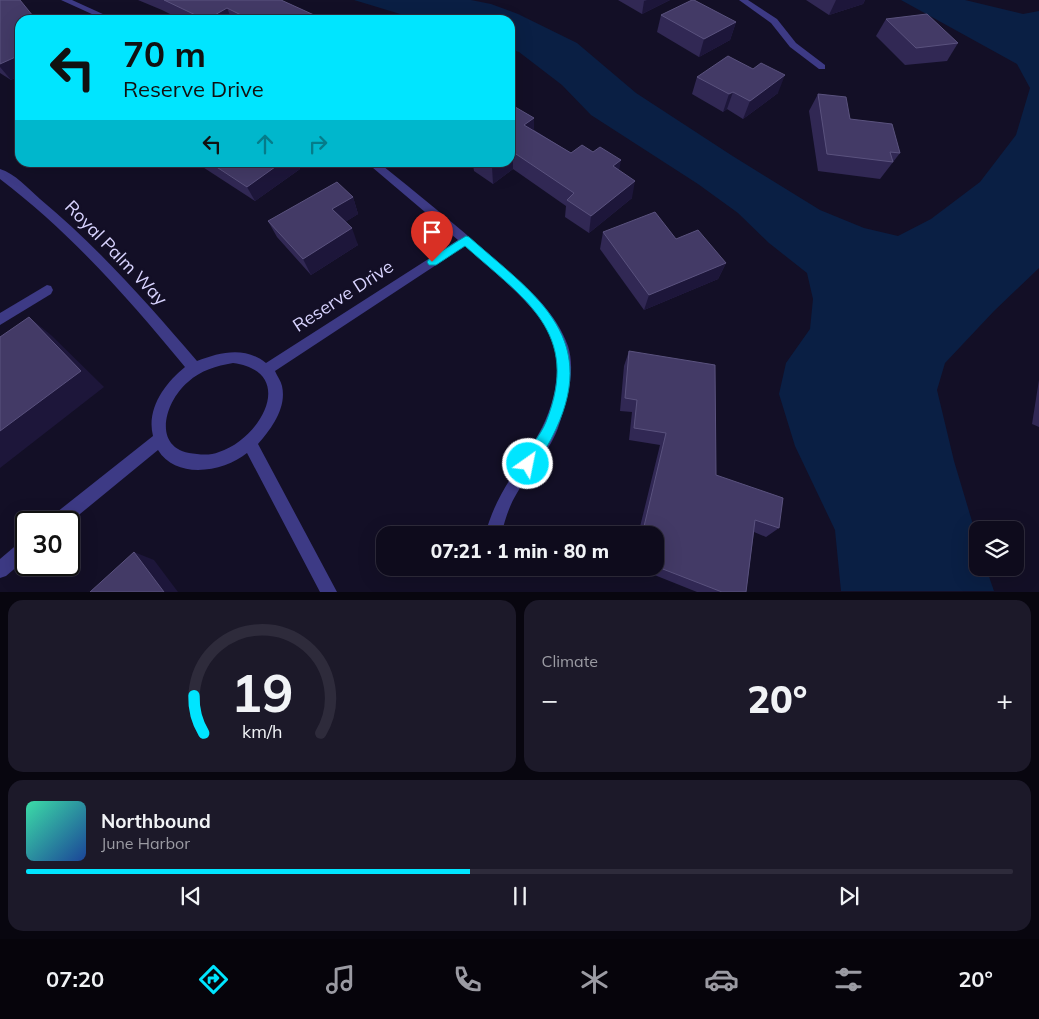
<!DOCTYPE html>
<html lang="en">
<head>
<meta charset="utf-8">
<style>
	body { margin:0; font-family:Mulish,sans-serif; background:#1c1929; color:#f1f3f6; height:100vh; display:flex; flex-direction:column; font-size:19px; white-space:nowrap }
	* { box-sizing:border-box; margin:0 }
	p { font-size:16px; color:#9b9ba3 }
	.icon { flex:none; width:28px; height:28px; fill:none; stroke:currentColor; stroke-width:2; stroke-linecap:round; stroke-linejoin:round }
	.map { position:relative; height:592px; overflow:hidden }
	.details { display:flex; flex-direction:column; gap:8px; padding:8px; background:#08060f; flex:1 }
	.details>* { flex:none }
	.hud { position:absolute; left:15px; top:15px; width:500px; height:152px; border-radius:15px; box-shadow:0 5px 20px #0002,0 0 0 1px #2e2b3b; background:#00e5ff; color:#111; overflow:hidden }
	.tools { position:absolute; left:969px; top:521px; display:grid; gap:10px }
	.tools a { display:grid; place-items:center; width:55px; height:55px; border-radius:10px; background:#0e0b1c; box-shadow:0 5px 20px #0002,0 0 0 1px #2e2b3b; font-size:25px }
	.speed { position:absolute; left:15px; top:511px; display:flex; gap:10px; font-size:25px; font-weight:700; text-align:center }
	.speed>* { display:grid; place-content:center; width:65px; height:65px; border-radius:50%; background:#0e0b1c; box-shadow:0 5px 20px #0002,0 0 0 1px #2e2b3b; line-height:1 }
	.speed .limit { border:2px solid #111; border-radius:8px; background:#fff; color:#111 }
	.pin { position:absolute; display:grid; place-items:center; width:42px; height:42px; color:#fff; margin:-51px -21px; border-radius:50% 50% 50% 0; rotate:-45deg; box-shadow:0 0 5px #0007 }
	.pin .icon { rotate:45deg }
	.me { position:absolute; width:55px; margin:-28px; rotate:33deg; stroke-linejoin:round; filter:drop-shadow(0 0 4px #0008) }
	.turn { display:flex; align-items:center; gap:18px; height:105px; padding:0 25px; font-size:22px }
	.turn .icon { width:65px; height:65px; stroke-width:2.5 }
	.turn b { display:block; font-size:35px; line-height:42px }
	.lanes { display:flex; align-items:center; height:48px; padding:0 25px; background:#0003; justify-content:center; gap:25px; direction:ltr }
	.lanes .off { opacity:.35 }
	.big { font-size:38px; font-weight:800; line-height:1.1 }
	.details .tile { flex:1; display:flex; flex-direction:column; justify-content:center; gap:8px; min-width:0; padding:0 18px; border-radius:15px; background:#1c1929 }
	.details .dial { align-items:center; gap:0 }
	.dial svg { height:130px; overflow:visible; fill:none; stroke:#2e2b3b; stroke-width:7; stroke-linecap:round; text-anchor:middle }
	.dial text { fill:#f1f3f6; stroke:none }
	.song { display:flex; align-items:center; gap:15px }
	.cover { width:60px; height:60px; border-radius:8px; background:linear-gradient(135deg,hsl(160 70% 55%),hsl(220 70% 35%)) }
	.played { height:5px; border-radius:2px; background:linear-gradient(90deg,#00e5ff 45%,#2e2b3b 45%) }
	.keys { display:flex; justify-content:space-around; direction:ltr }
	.heat { display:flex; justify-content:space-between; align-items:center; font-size:28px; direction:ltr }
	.details .tiles { flex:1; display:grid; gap:8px; grid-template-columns:1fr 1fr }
	.tile:last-child { grid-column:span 2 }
	.trip { position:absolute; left:376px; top:526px; width:288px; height:50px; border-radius:15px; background:#0e0b1c; box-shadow:0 5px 20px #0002,0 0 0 1px #2e2b3b; font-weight:800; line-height:50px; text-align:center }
	.tab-bar { display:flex; height:80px; justify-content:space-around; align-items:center; background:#06040b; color:#9b9ba3 }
	.tab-bar .icon { width:35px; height:35px }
	.tab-bar .on { color:#00e5ff }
	.tab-bar b { font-size:22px; color:#f1f3f6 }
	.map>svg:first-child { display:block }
	.water { fill:#0a1f44 }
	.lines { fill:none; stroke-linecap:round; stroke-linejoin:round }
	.minor { fill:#3d3a85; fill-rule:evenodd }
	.wall { fill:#312854 }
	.shaded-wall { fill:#1d163a }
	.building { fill:#433a66; stroke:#5a527e }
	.route { fill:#00e5ff; stroke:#0095a6 }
	.labels { text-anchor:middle; stroke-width:5; stroke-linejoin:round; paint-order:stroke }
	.street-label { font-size:18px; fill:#d9d4ff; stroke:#130f26 }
</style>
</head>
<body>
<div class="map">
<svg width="1039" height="592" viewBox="0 0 1039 592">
	<rect width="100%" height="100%" fill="#130f26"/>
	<path class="water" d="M354 0H471L491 4 518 14 577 43 636 93 731 155 820 210 864 228 898 236 931 219 980 182 1016 135 1030 88 1017 64 901 0H965L1023 14 1039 11V268L994 311 945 363 937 390 954 461 977 538 978 568H986L994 591H841L835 530 795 446 779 394 786 363 810 329 813 299 807 273 769 243 738 213 698 184 591 115 562 85 519 52 510 49V20H420Z"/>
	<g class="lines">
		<g class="minor">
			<path d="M61 0H72L116 20H105Z"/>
			<path d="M739 0H748L777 19 796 43 825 65V69H819L790 47 771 23Z"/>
			<path d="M366 162H378C419 195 460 228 498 262 526 287 555 310 568 346 576 371 567 401 559 425 551 450 531 470 517 493 509 506 505 520 501 535H485C495 498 510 480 530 448 542 430 551 411 555 389 557 376 559 361 555 348 546 311 493 272 465 246L275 371C277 376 281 381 282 386 287 408 271 429 258 444L337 592H320L247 453C224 472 176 480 158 450L69 523 50 522 52 516 153 436C146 409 165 383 185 367 129 299 71 233 0 179V169C14 173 29 189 40 199 98 247 148 304 197 361 220 352 245 346 266 363L458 240ZM233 363C298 372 261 439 219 452 212 455 204 455 197 454 151 452 163 403 188 382 201 370 216 366 233 363Z"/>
			<path d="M47 285 51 286 53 290 51 294 0 325V313Z"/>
			<path d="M26 540V559L6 576 0 578V559L20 542Z"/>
		</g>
	</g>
	<g class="wall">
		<path d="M0 0 20 20V75L11 80 0 73Z"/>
		<path d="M138 0H281L325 20H182L162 10Z"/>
		<path d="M618 0H670L642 14Z"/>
		<path d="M806 0H865L863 4 829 15Z"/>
		<path d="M661 15 736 22 730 40 699 57 657 32Z"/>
		<path d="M886 19 958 43 947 61 905 65 876 36Z"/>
		<path d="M697 77 778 93 743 119 727 109 723 112 692 94Z"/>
		<path d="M818 94 850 119 900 153 880 179 818 171 809 111Z"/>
		<path d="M510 104 534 118V130L571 153 619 170 632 198 589 233 565 217 566 206 513 169 493 184 474 171 473 165 470 162H510Z"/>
		<path d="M153 162H171L162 168Z"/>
		<path d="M195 162H297L300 169 255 201Z"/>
		<path d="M353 197 358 214 345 222 358 245 311 275 277 237 268 221Z"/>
		<path d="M603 232 676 239 726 263 718 279 644 310 600 249Z"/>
		<path d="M629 351 716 475 779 528 766 537 754 532 746 592H697L637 568H655V535H638L660 445 629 440 632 412 620 411 624 366Z"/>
		<path d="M1039 380V427L1032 424Z"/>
	</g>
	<g class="shaded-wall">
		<path d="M647 0H670L642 14 644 1Z"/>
		<path d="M836 0H865L863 4 829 15Z"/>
		<path d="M227 8 232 20H206Z"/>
		<path d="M736 22 730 40 699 57 704 39Z"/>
		<path d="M20 55V75L11 80 0 67V64Z"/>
		<path d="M785 75 778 93 743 119 750 101Z"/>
		<path d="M733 92 727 109 723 112 729 94Z"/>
		<path d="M534 118V136L524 125Z"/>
		<path d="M513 152V169L493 184 492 167 498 162H510V154Z"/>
		<path d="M621 160 618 177 613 166Z"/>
		<path d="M158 162H171L162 168Z"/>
		<path d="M282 162H297L300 169 255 201 247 187Z"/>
		<path d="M635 181 632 198 589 233 591 216Z"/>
		<path d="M353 197 358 214 339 226 332 209Z"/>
		<path d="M352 228 358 245 311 275 303 259Z"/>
		<path d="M726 263 718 279 644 310 649 295Z"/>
		<path d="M29 317 52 336 104 387 0 468V431Z"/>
		<path d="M134 552 154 560 178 592H164Z"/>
	</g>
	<g class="building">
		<path d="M0 0H20L33 16 42 20H20V55L0 64Z"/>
		<path d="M164 0H281L325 20H251L227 8 206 20Z"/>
		<path d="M692 0H694L736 22 704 39 661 15Z"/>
		<path d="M927 14 958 43 916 48 886 19Z"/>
		<path d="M728 56 753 69 761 63 785 75 750 101 733 92 729 94 697 77Z"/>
		<path d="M818 94 846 97 850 119 892 124 900 153 890 152 893 162 827 154Z"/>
		<path d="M510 104 534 118 524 125 571 153 582 145 593 152 600 147 621 160 613 166 635 181 591 216 567 200 574 193 513 152 510 154Z"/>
		<path d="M209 162H282L247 187Z"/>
		<path d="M486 162H498L492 167Z"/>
		<path d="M337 182 353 197 332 209 352 228 303 259 268 221Z"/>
		<path d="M655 212 676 239 698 230 726 263 649 295 603 232Z"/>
		<path d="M29 317 81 371 0 431V337Z"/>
		<path d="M629 351 715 365 716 475 783 498 779 528 755 520 746 592H722L655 566V535H642L666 433 634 428 637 400 625 398Z"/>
		<path d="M134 552 164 592H90Z"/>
	</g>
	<path class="route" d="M466 236 469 237C532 293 600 334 556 429 550 443 541 456 533 469L528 471 523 469 521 464C527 449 540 437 546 422 582 332 524 299 465 246L436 265H429L427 262 429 259Z"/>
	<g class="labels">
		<g class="street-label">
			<text transform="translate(116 253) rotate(46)" y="6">Royal Palm Way</text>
			<text transform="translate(343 296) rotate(-33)" y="6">Reserve Drive</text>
		</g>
	</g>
</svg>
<div class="tools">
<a><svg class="icon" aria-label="layers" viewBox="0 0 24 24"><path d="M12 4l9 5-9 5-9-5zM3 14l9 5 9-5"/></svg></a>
</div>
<div class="speed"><div class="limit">30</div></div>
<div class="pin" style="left:432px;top:262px;background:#d93025"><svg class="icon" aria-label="arrive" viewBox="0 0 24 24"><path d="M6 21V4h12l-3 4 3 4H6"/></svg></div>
<svg class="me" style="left:528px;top:464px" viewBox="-20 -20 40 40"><circle r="17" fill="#00e5ff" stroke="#fff" stroke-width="3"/><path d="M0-11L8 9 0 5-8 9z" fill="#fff"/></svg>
<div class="trip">07:21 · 1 min · 80 m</div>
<div class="hud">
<div class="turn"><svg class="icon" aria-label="left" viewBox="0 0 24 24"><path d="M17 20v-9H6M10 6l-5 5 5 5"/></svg><div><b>70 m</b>Reserve Drive</div></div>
<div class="lanes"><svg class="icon" aria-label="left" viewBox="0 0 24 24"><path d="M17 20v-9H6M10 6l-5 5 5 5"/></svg><svg class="icon off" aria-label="ahead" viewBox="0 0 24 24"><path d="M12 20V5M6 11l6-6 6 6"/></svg><svg class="icon off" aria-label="right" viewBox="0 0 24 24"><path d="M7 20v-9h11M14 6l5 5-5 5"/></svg></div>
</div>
</div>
<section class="details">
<div class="tiles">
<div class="tile dial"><svg viewBox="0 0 100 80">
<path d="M14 69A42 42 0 1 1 86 69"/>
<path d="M14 69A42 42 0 0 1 8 46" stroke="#00e5ff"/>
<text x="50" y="56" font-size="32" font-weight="700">19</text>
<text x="50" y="72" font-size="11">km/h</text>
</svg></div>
<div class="tile"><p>Climate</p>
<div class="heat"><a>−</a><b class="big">20°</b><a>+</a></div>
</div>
<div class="tile">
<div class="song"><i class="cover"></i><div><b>Northbound</b><p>June Harbor</p></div></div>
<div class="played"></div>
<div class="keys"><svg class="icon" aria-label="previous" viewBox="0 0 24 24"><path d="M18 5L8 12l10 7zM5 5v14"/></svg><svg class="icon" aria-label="pause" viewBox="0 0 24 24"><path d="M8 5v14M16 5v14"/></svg><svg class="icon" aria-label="next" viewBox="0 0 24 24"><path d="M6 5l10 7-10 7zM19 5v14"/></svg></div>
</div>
</div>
</section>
<nav class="tab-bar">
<b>07:20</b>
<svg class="icon on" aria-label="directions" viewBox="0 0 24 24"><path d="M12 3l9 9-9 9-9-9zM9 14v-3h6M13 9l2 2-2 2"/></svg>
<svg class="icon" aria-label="music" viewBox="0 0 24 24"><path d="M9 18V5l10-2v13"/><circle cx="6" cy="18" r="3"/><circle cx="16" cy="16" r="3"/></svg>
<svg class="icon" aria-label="phone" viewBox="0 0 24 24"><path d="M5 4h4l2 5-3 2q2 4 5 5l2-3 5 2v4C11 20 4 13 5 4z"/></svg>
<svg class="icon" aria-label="climate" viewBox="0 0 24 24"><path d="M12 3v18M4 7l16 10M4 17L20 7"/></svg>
<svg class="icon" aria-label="car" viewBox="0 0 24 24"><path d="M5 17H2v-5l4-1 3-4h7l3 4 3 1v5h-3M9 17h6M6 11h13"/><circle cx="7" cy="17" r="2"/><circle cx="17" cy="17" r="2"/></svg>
<svg class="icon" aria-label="filters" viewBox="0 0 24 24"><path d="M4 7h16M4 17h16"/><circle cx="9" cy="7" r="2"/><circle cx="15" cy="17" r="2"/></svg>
<b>20°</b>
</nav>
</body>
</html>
